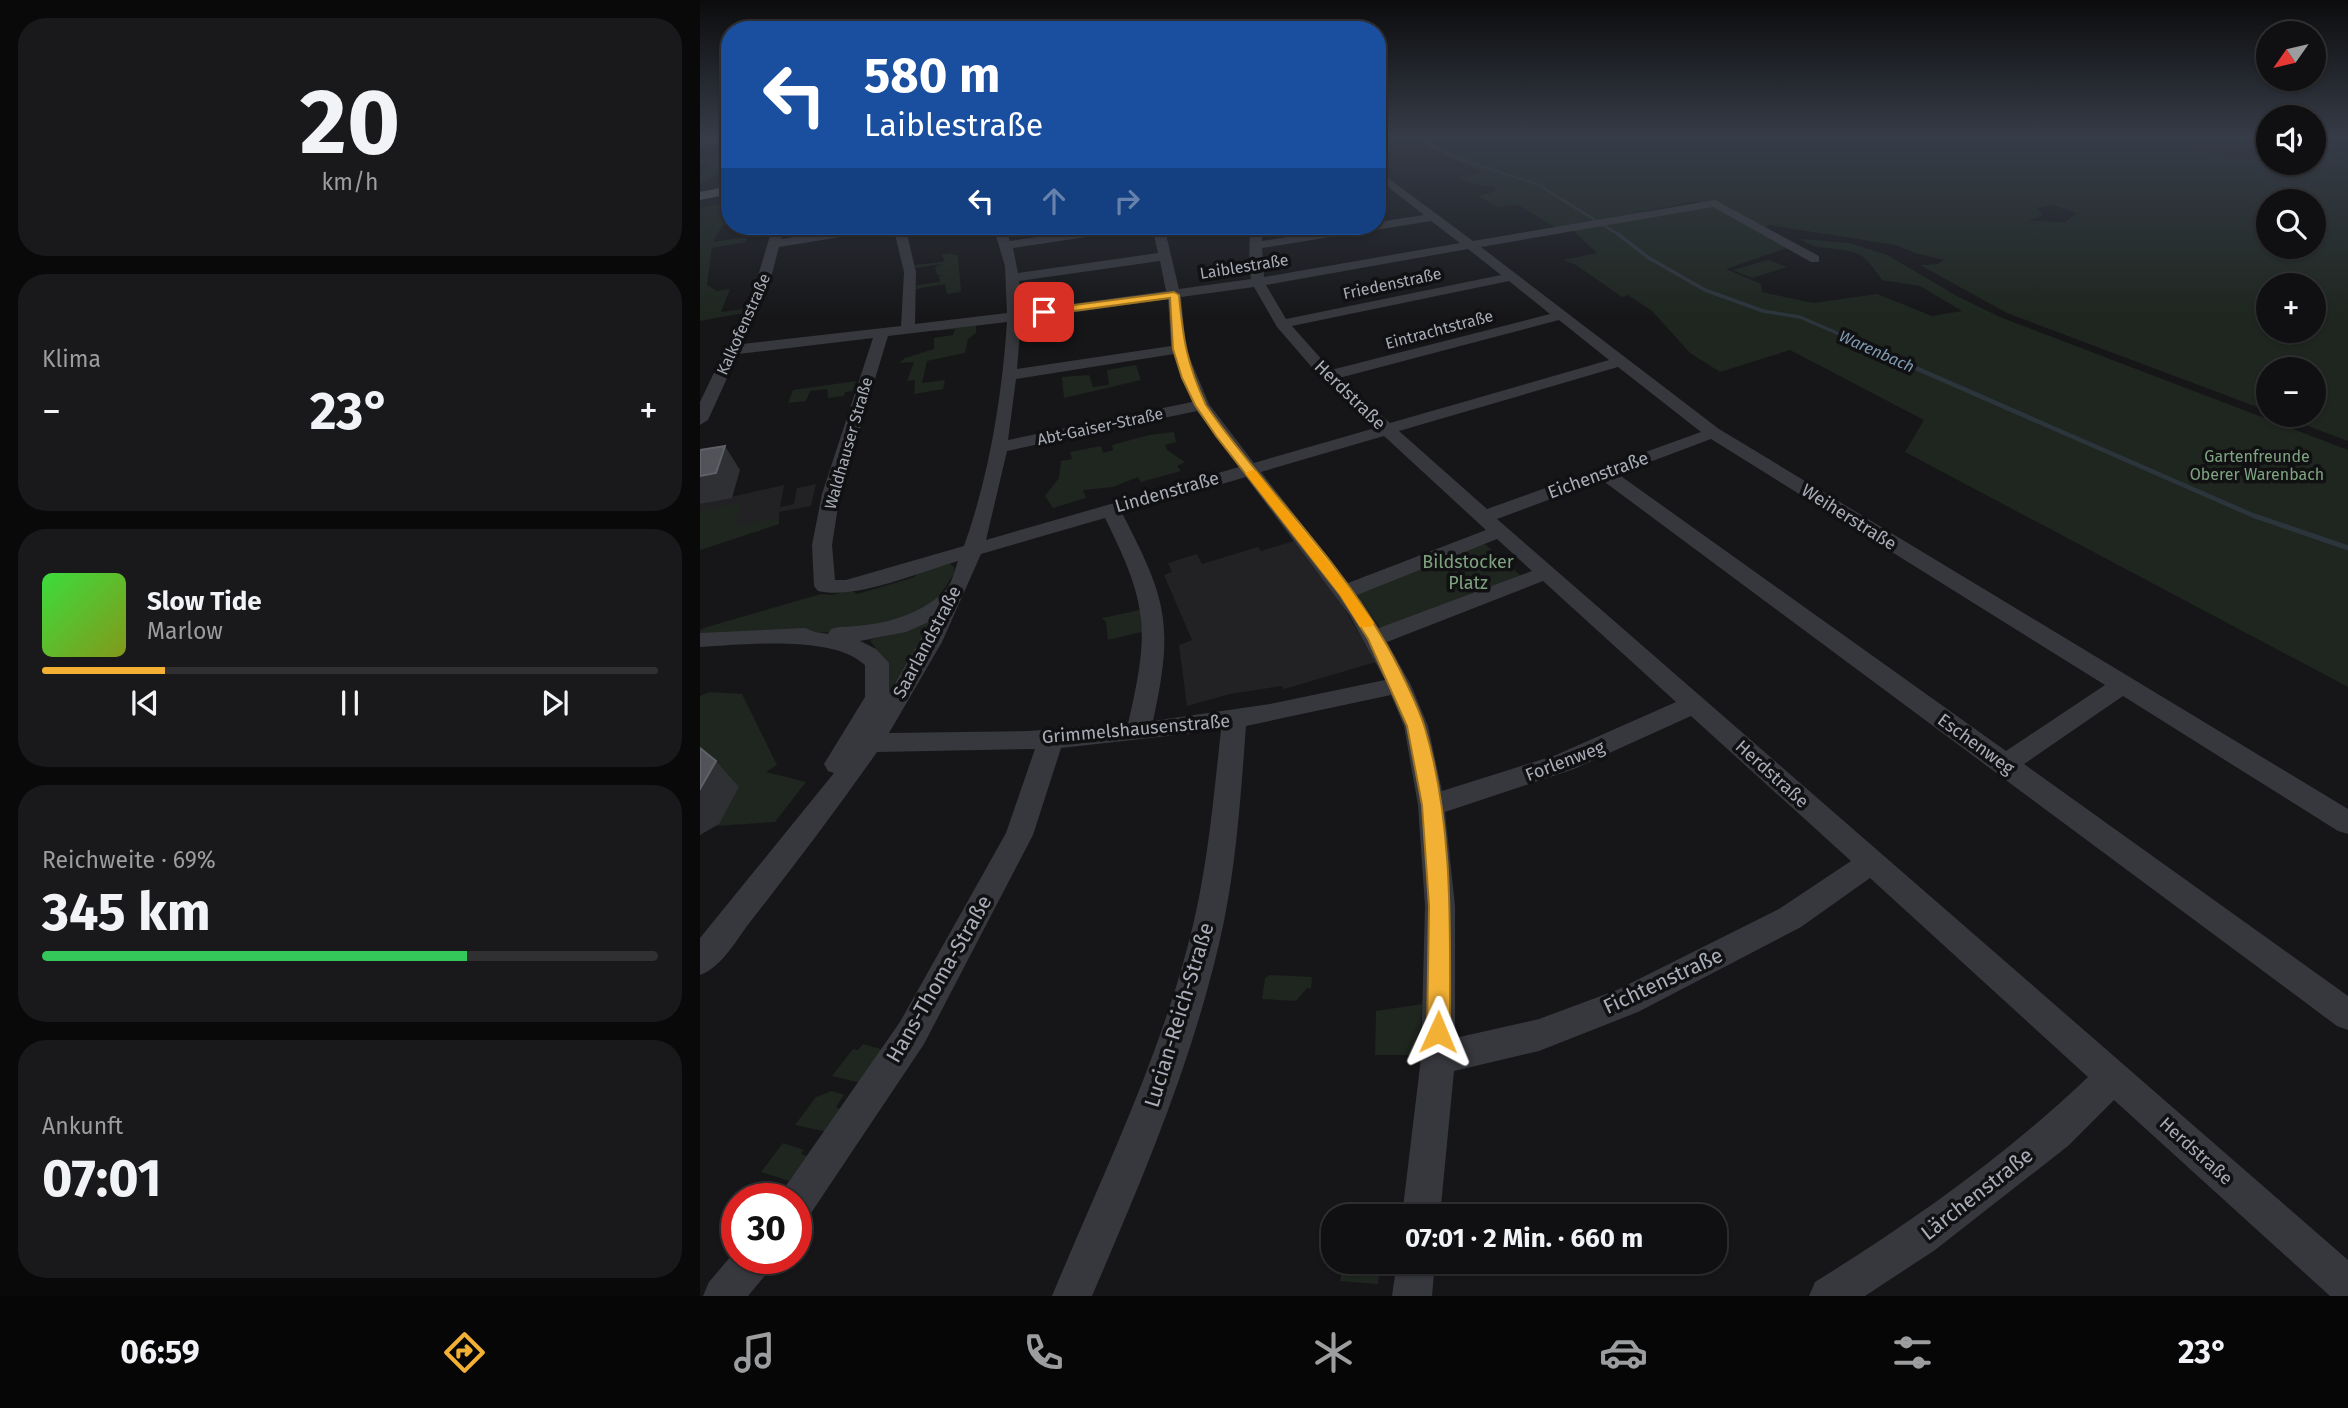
<!DOCTYPE html>
<html lang="de">
<head>
<meta charset="utf-8">
<style>
	body { margin:0; font-family:"Fira Sans",sans-serif; background:#19191b; color:#f1f3f6; height:100vh; display:flex; flex-direction:column; font-size:26px; white-space:nowrap }
	* { box-sizing:border-box; margin:0 }
	p { font-size:23px; color:#9c9d9f }
	.icon { flex:none; width:38px; height:38px; fill:none; stroke:currentColor; stroke-width:2; stroke-linecap:round; stroke-linejoin:round }
	.map { position:relative; flex:1; overflow:hidden }
	.side { display:flex; flex-direction:column; gap:18px; padding:18px; background:#09090a; width:700px }
	.side>* { flex:none }
	.banner { position:absolute; left:21px; top:21px; width:665px; height:214px; border-radius:28px; box-shadow:0 2px 5px #0004,0 0 0 2px #303032; background:#1a4fa0; color:#fff; overflow:hidden }
	.needle { width:46px; rotate:236deg }
	.tools { position:absolute; left:1556px; top:21px; display:grid; gap:14px }
	.tools a { display:grid; place-items:center; width:70px; height:70px; border-radius:50%; background:#101012; box-shadow:0 2px 5px #0004,0 0 0 2px #303032; font-size:35px }
	.speed { position:absolute; left:21px; top:1183px; display:flex; gap:14px; font-size:35px; font-weight:700; text-align:center }
	.speed>* { display:grid; place-content:center; width:91px; height:91px; border-radius:50%; background:#101012; box-shadow:0 2px 5px #0004,0 0 0 2px #303032; line-height:1 }
	.speed .limit { border:10px solid #d22; background:#fff; color:#111 }
	.pin { position:absolute; display:grid; place-items:center; width:60px; height:60px; color:#fff; margin:-30px; border-radius:14px; box-shadow:0 4px 10px #0006 }
	.me { position:absolute; width:77px; margin:-38px; rotate:1deg; stroke-linejoin:round; filter:drop-shadow(0 0 5px #0008) }
	.turn { display:flex; align-items:center; gap:24px; height:147px; padding:0 28px; font-size:32px }
	.turn .icon { width:91px; height:91px; stroke-width:2.5 }
	.turn b { display:block; font-size:49px; line-height:60px }
	.lanes { display:flex; align-items:center; height:66px; padding:0 28px; background:#0003; justify-content:center; gap:35px; direction:ltr }
	.lanes .off { opacity:.35 }
	.big { font-size:52px; font-weight:700; line-height:1.1 }
	.side .card { flex:1; display:flex; flex-direction:column; justify-content:center; gap:10px; min-width:0; padding:0 24px; border-radius:28px; background:#19191b }
	.side .dial { align-items:center; gap:0 }
	.dial b { font-size:91px; line-height:1 }
	.song { display:flex; align-items:center; gap:21px }
	.cover { width:84px; height:84px; border-radius:10px; background:linear-gradient(135deg,hsl(120 70% 55%),hsl(70 70% 35%)) }
	.played { height:7px; border-radius:4px; background:linear-gradient(90deg,#f2b134 20%,#303032 20%) }
	.keys { display:flex; justify-content:space-around; direction:ltr }
	.heat { display:flex; justify-content:space-between; align-items:center; font-size:38px; direction:ltr }
	.charge { height:10px; border-radius:5px; background:linear-gradient(90deg,#34c759 69%,#303032 0) }
	.trip { position:absolute; left:621px; top:1204px; width:406px; height:70px; border-radius:28px; background:#101012; box-shadow:0 2px 5px #0004,0 0 0 2px #303032; font-weight:700; line-height:70px; text-align:center }
	.tabs { display:flex; height:112px; justify-content:space-around; align-items:center; background:#060607; color:#9c9d9f }
	.tabs .icon { width:49px; height:49px }
	.tabs .active { color:#f2b134 }
	.tabs b { font-size:32px; color:#f1f3f6 }
	main { display:flex; flex:1; min-height:0 }
	.map>svg:first-child { display:block }
	.built { fill:#222225 }
	.green { fill:#1e261f; fill-rule:evenodd }
	.lines { fill:none; stroke-linecap:round; stroke-linejoin:round }
	.stream-far3 { stroke:#2c353c; stroke-width:2.5 }
	.stream-far2 { stroke:#2c353c; stroke-width:3.5 }
	.stream-far1 { stroke:#2c353c; stroke-width:4.5 }
	.stream { stroke:#2c353c; stroke-width:5 }
	.minor { fill:#37383d; fill-rule:evenodd }
	.major { fill:#53555c; fill-rule:evenodd }
	.shaded-wall { fill:#2f3033 }
	.building { fill:#525359; stroke:#5f6168; stroke-width:2 }
	.route { fill:#f2b134; stroke:#9d7322; stroke-width:2 }
	.slow { fill:#f59e0b }
	.labels { text-anchor:middle; stroke-width:7; stroke-linejoin:round; paint-order:stroke }
	.far-street-label { font-size:16px; fill:#a8adb8; stroke:#111113 }
	.far-water-label { font-size:16px; font-style:italic; fill:#7f9bb3; stroke:#111113 }
	.far-park-label { font-size:16px; fill:#7fa381; stroke:#111113 }
	.street-label { font-size:18px; fill:#a8adb8; stroke:#111113 }
	.park-label { font-size:18px; fill:#7fa381; stroke:#111113 }
	.near-street-label { font-size:21px; fill:#a8adb8; stroke:#111113 }
</style>
</head>
<body>
<main>
<section class="side">
<div class="card dial"><b>20</b><p>km/h</p></div>
<div class="card"><p>Klima</p>
<div class="heat"><a>−</a><b class="big">23°</b><a>+</a></div>
</div>
<div class="card">
<div class="song"><i class="cover"></i><div><b>Slow Tide</b><p>Marlow</p></div></div>
<div class="played"></div>
<div class="keys"><svg class="icon" aria-label="previous" viewBox="0 0 24 24"><path d="M18 5L8 12l10 7zM5 5v14"/></svg><svg class="icon" aria-label="pause" viewBox="0 0 24 24"><path d="M8 5v14M16 5v14"/></svg><svg class="icon" aria-label="next" viewBox="0 0 24 24"><path d="M6 5l10 7-10 7zM19 5v14"/></svg></div>
</div>
<div class="card"><p>Reichweite · 69%</p><b class="big">345 km</b><div class="charge"></div></div>
<div class="card"><p>Ankunft</p><b class="big">07:01</b></div>
</section>
<div class="map">
<svg width="1648" height="1296" viewBox="0 0 1648 1296">
	<rect width="100%" height="100%" fill="#161618"/>
	<g class="built">
		<path d="M116 484 111 506 79 512V524L0 550V504L84 485 80 507 94 504 97 488Z"/>
		<path d="M594 541 644 608 676 662 584 689 582 686 530 694 487 706 479 645 492 640 464 575 472 572 468 563 497 554 502 564 558 547 561 551Z"/>
	</g>
	<g class="green">
		<path d="M706 137H1568V163H1614V137H1648V441L1579 415H1614V369H1568V411L1307 313 1220 265 1238 264 1244 260 1215 253 1196 245 1069 225 1060 231 1087 248 1026 269 1061 284 1062 292 1113 303 1177 294 1232 316 1262 311 1220 286 1182 280C1176 272 1168 259 1160 255 1140 245 1119 253 1101 239L1150 243 1187 255 1257 296 1300 317 1648 450V687L1205 452 1224 420 1090 350 1020 372 990 353 952 311 928 295 922 297 876 265 863 260 897 253 871 229 1005 207 996 201 858 229 817 204 798 207 778 196 796 191 793 186 776 185 758 177 781 172ZM1512 138 1561 147 1562 148 1550 160 1498 150ZM1568 201H1614V247H1568ZM1353 205 1377 213 1365 222 1329 221 1343 215 1337 208ZM1568 285H1614V331H1568Z"/>
		<path d="M30 154V158L17 160 30 162V172L14 176 0 184V173L2 171 0 170 11 167 6 166 15 163 0 165V159Z"/>
		<path d="M30 202V225L22 226 13 242 47 237 46 242 12 248 7 285 17 291 30 289 21 312 44 309 43 313 0 321V208Z"/>
		<path d="M255 252 250 254 258 255 261 292 247 294 245 284 216 289 217 285 240 282 239 276 245 275H237L235 267 243 264 215 268V265L242 262 245 260 241 255Z"/>
		<path d="M1068 260 1087 267 1052 278 1033 270Z"/>
		<path d="M276 323V333L268 339 265 353 227 361 222 383 245 380 243 389 214 394 215 380 207 381 214 362 199 363 205 358 234 349V338L253 335 255 329 236 331 238 328Z"/>
		<path d="M436 365 441 380 364 398 362 377 389 375 393 387 409 385 407 370Z"/>
		<path d="M156 381 153 391 145 392 144 396 128 398 127 389 110 391 106 401 88 403 93 390Z"/>
		<path d="M474 432 476 442 465 445 467 450 485 462 477 466 481 471 441 482 438 477 413 487 383 490 386 498 353 508 345 496 359 478 361 461 372 459 370 452 401 446 403 453 413 450 412 445 449 435Z"/>
		<path d="M40 503 36 526 77 518 79 524 0 550V511Z"/>
		<path d="M785 544 822 577 682 630 655 593 769 547Z"/>
		<path d="M249 563 254 567V574L237 599 221 614 158 632 0 634V630L7 627 121 594 132 595 151 590 157 594 215 577 219 570Z"/>
		<path d="M440 610 442 632 408 640 406 622 402 618Z"/>
		<path d="M238 612 213 661 165 730 181 656 170 640 191 635Z"/>
		<path d="M9 692 42 694 77 765 66 772 106 782 75 822 15 826 0 756V696Z"/>
		<path d="M570 975 612 977 611 989 607 988 596 1001 562 999 565 978Z"/>
		<path d="M722 1004 720 1055H675L676 1011Z"/>
		<path d="M163 1044 184 1050 161 1083 132 1076 153 1049 158 1050Z"/>
		<path d="M132 1091 144 1095 136 1107 144 1111 128 1132 95 1125 116 1097Z"/>
		<path d="M83 1143 104 1150 101 1154 107 1156 89 1181 61 1172Z"/>
		<path d="M643 1262H681L678 1284 640 1281Z"/>
	</g>
	<g class="lines">
		<path class="stream-far3" d="M716 137 753 157 837 184 921 236"/>
		<path class="stream-far2" d="M918 234 949 258 1005 290 1063 311 1100 317 1199 360"/>
		<path class="stream-far1" d="M1195 359 1559 518"/>
		<path class="stream" d="M1555 516 1648 548"/>
		<g class="minor">
			<path d="M17 137H30V141L0 146V140Z"/>
			<path d="M677 170 773 241 1015 200 1119 256V262H1111L1013 207 781 247 1019 429 1648 809V834L1638 831 1423 696 1324 764 1648 996V1030L1637 1026 902 480 797 519 1648 1260V1296H1630L1414 1100 1368 1146 1235 1250 1165 1296H1109L1115 1282C1213 1221 1304 1157 1388 1077L1170 878 1101 927 938 1012 839 1051 754 1071 740 1216H702L721 1058 725 906 718 805 704 726 691 695 546 726C541 791 537 857 524 921 497 1051 444 1175 392 1296H352C400 1180 456 1067 488 945 507 875 513 802 521 730L361 748 333 835 224 1044 109 1216 96 1222V1199H79L83 1190 200 1022 306 833 335 749 177 752C138 808 96 863 54 917 39 935 23 967 0 975V938L134 773 128 771 124 764 165 697V665C131 634 44 645 0 647V633L105 628 115 632 128 634 131 629 139 627C178 626 216 618 245 591 251 586 255 569 258 561 220 572 155 600 118 591L114 586 112 545 122 494 173 338 38 354 8 420 0 425V402L54 289 73 226H85L81 239 164 226H190L184 230 79 247 68 289 43 344 201 326 204 272 193 226H205L216 272 215 324 307 313 305 266 293 226H305L310 241 411 226H439L433 230 313 248 318 273 458 253 452 226H464L479 289 551 279 549 266 550 226H562V241L656 226H677V222L724 215 677 178ZM731 221 760 243 564 277 562 248ZM768 249 801 275 586 319 566 285ZM460 261 466 291 321 311 319 281ZM809 281 850 314 631 370 592 326ZM554 287 577 327 622 379 675 428 554 463 509 404 486 349 481 297ZM468 299 471 346 317 369 321 320ZM859 320 909 360 690 423 639 378ZM307 322C302 397 289 476 264 546L146 580H135L132 545 140 494 188 336ZM474 354 492 402 308 440 316 379ZM918 367 1001 432 787 509 699 431ZM497 411 539 467 286 540 307 451ZM684 436 786 530 648 583 561 472ZM1011 439 1405 685 1306 751 918 474ZM546 477 650 616 685 680 570 704 453 721C474 624 467 600 422 513ZM405 518C448 605 450 629 428 724L328 731 189 733 242 642 281 554ZM797 539 832 571 679 628 657 595ZM843 581 976 702 856 755 742 791 728 726 711 685 687 642ZM231 621 189 694V663L176 649 160 641 206 632ZM991 716 1151 861 1079 909 917 990 839 1019 755 1038V906L745 812 874 769Z"/>
			<path d="M37 1249V1258H73L68 1272 48 1296H3L9 1282Z"/>
			<path d="M697 1262H735L732 1296H692Z"/>
		</g>
		<path class="major" d="M30 186V194L0 200V192Z"/>
	</g>
	<g class="shaded-wall">
		<path d="M25 446 40 470 32 498 0 504V476Z"/>
		<path d="M16 761 39 787 19 824 0 835V789Z"/>
	</g>
	<g class="building">
		<path d="M25 446 16 473 0 476V450Z"/>
		<path d="M0 748 16 761 0 789Z"/>
	</g>
	<linearGradient id="sky" x2="0" y2="1"><stop stop-color="#0c0c0d"/><stop offset="0.43" stop-color="#363c48"/><stop offset="1" stop-color="#363c48" stop-opacity="0"/></linearGradient>
	<rect width="1648" height="319" fill="url(#sky)"/>
	<path class="route" d="M474 292 479 295C483 339 487 364 506 405 561 485 634 553 682 637 695 658 718 705 725 728 754 825 750 932 750 1032L747 1040 738 1044 730 1040 727 1032 729 906 722 805 707 726 668 639 640 595 516 436 495 405 482 378 473 349 470 298 344 315 339 312 344 309Z"/>
	<path class="slow" d="M552 470 556 471 650 589 674 623 671 627H660L640 595 545 473Z"/>
	<g class="labels">
		<g class="far-street-label">
			<text transform="translate(544 266) rotate(-9)" y="6">Laiblestraße</text>
			<text transform="translate(692 283) rotate(-12)" y="6">Friedenstraße</text>
			<text transform="translate(43 324) rotate(-66)" y="6">Kalkofenstraße</text>
			<text transform="translate(739 329) rotate(-15)" y="6">Eintrachtstraße</text>
			<text transform="translate(400 426) rotate(-12)" y="6">Abt-Gaiser-Straße</text>
			<text transform="translate(148 443) rotate(-74)" y="6">Waldhauser Straße</text>
		</g>
		<g class="far-water-label">
			<text transform="translate(1177 351) rotate(24)" y="6">Warenbach</text>
		</g>
		<g class="far-park-label">
			<text x="1557" y="462">Gartenfreunde<tspan x="1557" dy="18">Oberer Warenbach</tspan></text>
		</g>
		<g class="street-label">
			<text transform="translate(650 395) rotate(44)" y="6">Herdstraße</text>
			<text transform="translate(898 475) rotate(-20)" y="6">Eichenstraße</text>
			<text transform="translate(467 492) rotate(-16)" y="6">Lindenstraße</text>
			<text transform="translate(1149 517) rotate(32)" y="6">Weiherstraße</text>
			<text transform="translate(227 642) rotate(-62)" y="6">Saarlandstraße</text>
			<text transform="translate(436 729) rotate(-5)" y="6">Grimmelshausenstraße</text>
			<text transform="translate(1276 744) rotate(36)" y="6">Eschenweg</text>
			<text transform="translate(865 761) rotate(-21)" y="6">Forlenweg</text>
			<text transform="translate(1072 774) rotate(42)" y="6">Herdstraße</text>
			<text transform="translate(1496 1151) rotate(42)" y="6">Herdstraße</text>
		</g>
		<g class="park-label">
			<text x="768" y="568">Bildstocker<tspan x="768" dy="21">Platz</tspan></text>
		</g>
		<g class="near-street-label">
			<text transform="translate(239 979) rotate(-60)" y="7">Hans-Thoma-Straße</text>
			<text transform="translate(963 981) rotate(-25)" y="7">Fichtenstraße</text>
			<text transform="translate(479 1015) rotate(-73)" y="7">Lucian-Reich-Straße</text>
			<text transform="translate(1277 1194) rotate(-38)" y="7">Lärchenstraße</text>
		</g>
	</g>
</svg>
<div class="tools">
<a><svg class="needle" viewBox="-14 -14 28 28"><path d="M0-13l5 13h-10z" fill="#e53935"/><path d="M0 13l5-13h-10z" fill="#9c9d9f"/></svg></a>
<a><svg class="icon" aria-label="sound" viewBox="0 0 24 24"><path d="M4 9h4l5-4v14l-5-4H4zM17 9q2 3 0 6"/></svg></a>
<a><svg class="icon" aria-label="search" viewBox="0 0 24 24"><circle cx="10" cy="10" r="6"/><path d="M15 15l6 6"/></svg></a>
<a>+</a>
<a>−</a>
</div>
<div class="speed"><div class="limit">30</div></div>
<div class="pin" style="left:344px;top:312px;background:#d93025"><svg class="icon" aria-label="arrive" viewBox="0 0 24 24"><path d="M6 21V4h12l-3 4 3 4H6"/></svg></div>
<svg class="me" style="left:738px;top:1032px" viewBox="-20 -20 40 40"><path d="M0-17L14 15 0 8-14 15z" fill="#f2b134" stroke="#fff" stroke-width="4"/></svg>
<div class="trip">07:01 · 2 Min. · 660 m</div>
<div class="banner">
<div class="turn"><svg class="icon" aria-label="left" viewBox="0 0 24 24"><path d="M17 20v-9H6M10 6l-5 5 5 5"/></svg><div><b>580 m</b>Laiblestraße</div></div>
<div class="lanes"><svg class="icon" aria-label="left" viewBox="0 0 24 24"><path d="M17 20v-9H6M10 6l-5 5 5 5"/></svg><svg class="icon off" aria-label="ahead" viewBox="0 0 24 24"><path d="M12 20V5M6 11l6-6 6 6"/></svg><svg class="icon off" aria-label="right" viewBox="0 0 24 24"><path d="M7 20v-9h11M14 6l5 5-5 5"/></svg></div>
</div>
</div>
</main>
<nav class="tabs">
<b>06:59</b>
<svg class="icon active" aria-label="directions" viewBox="0 0 24 24"><path d="M12 3l9 9-9 9-9-9zM9 14v-3h6M13 9l2 2-2 2"/></svg>
<svg class="icon" aria-label="music" viewBox="0 0 24 24"><path d="M9 18V5l10-2v13"/><circle cx="6" cy="18" r="3"/><circle cx="16" cy="16" r="3"/></svg>
<svg class="icon" aria-label="phone" viewBox="0 0 24 24"><path d="M5 4h4l2 5-3 2q2 4 5 5l2-3 5 2v4C11 20 4 13 5 4z"/></svg>
<svg class="icon" aria-label="climate" viewBox="0 0 24 24"><path d="M12 3v18M4 7l16 10M4 17L20 7"/></svg>
<svg class="icon" aria-label="car" viewBox="0 0 24 24"><path d="M5 17H2v-5l4-1 3-4h7l3 4 3 1v5h-3M9 17h6M6 11h13"/><circle cx="7" cy="17" r="2"/><circle cx="17" cy="17" r="2"/></svg>
<svg class="icon" aria-label="filters" viewBox="0 0 24 24"><path d="M4 7h16M4 17h16"/><circle cx="9" cy="7" r="2"/><circle cx="15" cy="17" r="2"/></svg>
<b>23°</b>
</nav>
</body>
</html>
